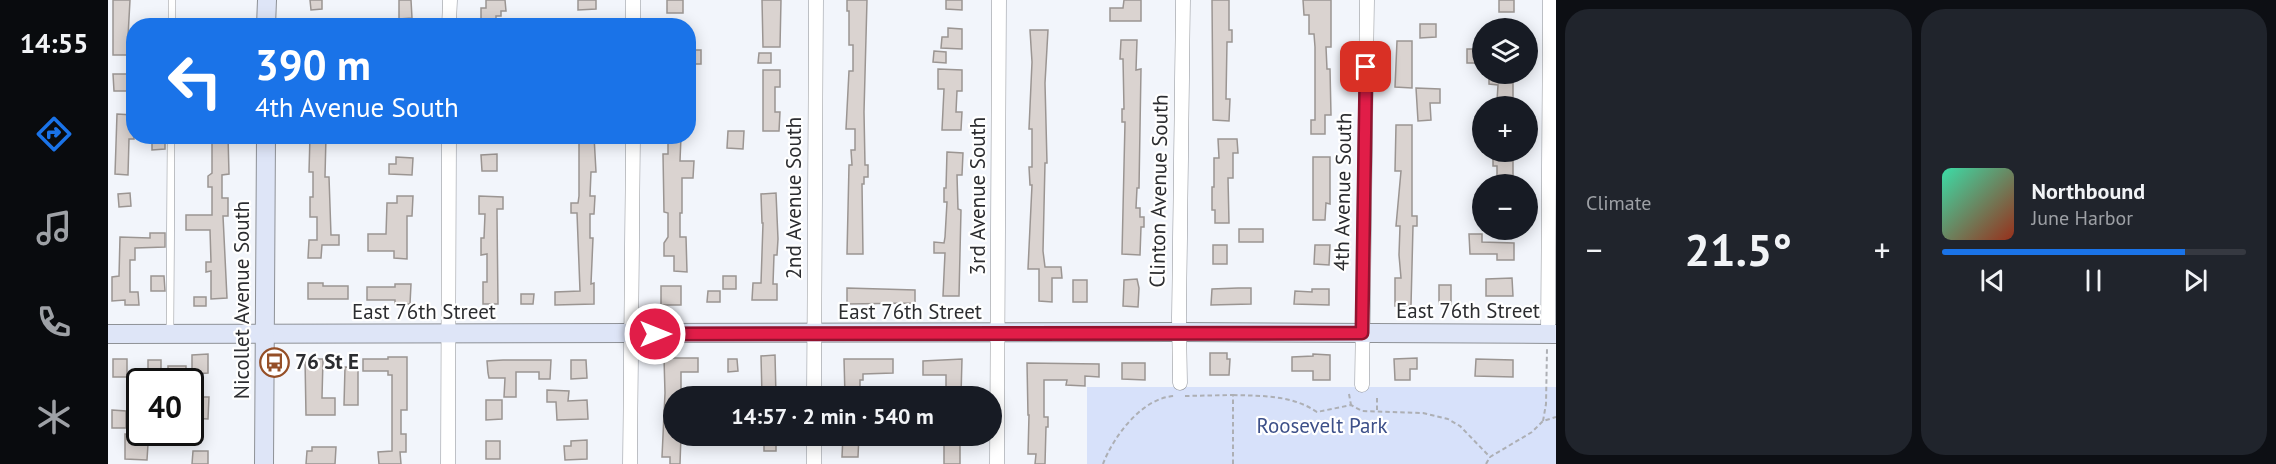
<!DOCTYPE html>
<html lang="en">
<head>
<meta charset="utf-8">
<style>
	body { margin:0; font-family:"PT Sans",sans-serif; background:#20242c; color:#f1f3f6; height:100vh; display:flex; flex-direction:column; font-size:22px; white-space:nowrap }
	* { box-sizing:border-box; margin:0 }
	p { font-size:20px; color:#9ea1a6 }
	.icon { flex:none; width:33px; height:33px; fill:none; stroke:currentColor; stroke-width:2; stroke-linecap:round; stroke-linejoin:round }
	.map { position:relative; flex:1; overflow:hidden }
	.sheet { display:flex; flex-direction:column; gap:9px; padding:9px; background:#0d0f14; width:720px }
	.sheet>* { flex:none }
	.guide { position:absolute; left:18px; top:18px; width:570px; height:126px; border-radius:24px; box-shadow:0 3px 15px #0003; background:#1a73e8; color:#fff; overflow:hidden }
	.buttons { position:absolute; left:1364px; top:18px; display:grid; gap:12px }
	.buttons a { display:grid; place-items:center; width:66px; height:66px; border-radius:50%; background:#171b24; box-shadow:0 3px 15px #0003; font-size:30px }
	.speed { position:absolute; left:18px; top:368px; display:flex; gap:12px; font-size:30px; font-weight:700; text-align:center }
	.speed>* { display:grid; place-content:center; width:78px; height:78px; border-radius:50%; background:#171b24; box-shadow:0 3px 15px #0003; line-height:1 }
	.speed .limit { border:3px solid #111; border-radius:9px; background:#fff; color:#111 }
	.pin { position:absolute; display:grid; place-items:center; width:51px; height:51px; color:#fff; margin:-26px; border-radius:12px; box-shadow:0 3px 9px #0006 }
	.me { position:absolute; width:66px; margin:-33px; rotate:90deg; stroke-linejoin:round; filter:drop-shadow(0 0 4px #0008) }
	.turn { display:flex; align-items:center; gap:21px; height:126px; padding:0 30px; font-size:27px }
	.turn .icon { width:78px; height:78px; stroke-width:2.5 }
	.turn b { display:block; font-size:42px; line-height:51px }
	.big { font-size:45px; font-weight:700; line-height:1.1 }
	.sheet .tile { flex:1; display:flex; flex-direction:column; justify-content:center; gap:9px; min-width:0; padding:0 21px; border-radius:24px; background:#20242c }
	.song { display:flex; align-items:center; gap:18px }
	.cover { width:72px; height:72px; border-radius:9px; background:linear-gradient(135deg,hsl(160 70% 55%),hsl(10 70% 35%)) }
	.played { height:6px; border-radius:3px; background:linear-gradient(90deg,#1a73e8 80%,#363941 80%) }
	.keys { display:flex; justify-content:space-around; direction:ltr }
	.heat { display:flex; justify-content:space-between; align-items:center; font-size:33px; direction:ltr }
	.sheet .tiles { flex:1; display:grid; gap:9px; grid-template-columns:repeat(2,1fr) }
	.trip { position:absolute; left:555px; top:386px; width:339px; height:60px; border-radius:30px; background:#171b24; box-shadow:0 3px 15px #0003; font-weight:700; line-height:60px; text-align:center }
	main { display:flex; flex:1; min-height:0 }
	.menu { display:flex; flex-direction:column; width:108px; justify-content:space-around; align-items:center; background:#090b0e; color:#9ea1a6 }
	.menu .icon { width:42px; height:42px }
	.menu .on { color:#1a73e8 }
	.menu b { font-size:27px; color:#f1f3f6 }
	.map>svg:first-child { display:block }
	.green { fill:#d7e1fa }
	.building { fill:#dad3d0; stroke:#9b9592; stroke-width:1.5 }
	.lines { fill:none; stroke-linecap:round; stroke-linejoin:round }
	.lane-casing { stroke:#8e9196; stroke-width:8 }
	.street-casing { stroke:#8e9196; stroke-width:15 }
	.secondary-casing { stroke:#8e9196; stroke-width:20 }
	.path { stroke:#adafb4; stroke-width:2; stroke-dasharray:4.5 3; stroke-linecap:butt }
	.lane { stroke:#fff; stroke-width:7 }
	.street { stroke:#fff; stroke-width:14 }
	.secondary { stroke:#dee5f7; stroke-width:18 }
	.route-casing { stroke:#92132f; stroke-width:15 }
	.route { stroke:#e11d48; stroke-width:10 }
	.labels { text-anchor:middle; stroke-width:4.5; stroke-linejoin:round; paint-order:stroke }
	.street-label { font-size:21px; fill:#2c2d30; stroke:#fff }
	.poi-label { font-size:21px; font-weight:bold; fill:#2c2d30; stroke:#fff; text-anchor:start }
	.park-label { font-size:21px; fill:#3d5089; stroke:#fff }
</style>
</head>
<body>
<main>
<nav class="menu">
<b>14:55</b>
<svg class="icon on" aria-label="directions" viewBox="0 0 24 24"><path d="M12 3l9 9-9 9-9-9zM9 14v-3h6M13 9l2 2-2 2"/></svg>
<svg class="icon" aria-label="music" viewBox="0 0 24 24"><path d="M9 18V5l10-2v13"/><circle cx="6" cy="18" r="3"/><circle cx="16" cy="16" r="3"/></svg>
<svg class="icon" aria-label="phone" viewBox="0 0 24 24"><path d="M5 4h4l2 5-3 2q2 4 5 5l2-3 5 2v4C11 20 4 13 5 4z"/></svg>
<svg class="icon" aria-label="climate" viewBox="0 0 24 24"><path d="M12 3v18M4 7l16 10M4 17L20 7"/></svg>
</nav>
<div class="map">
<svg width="1448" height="464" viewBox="0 0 1448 464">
	<rect width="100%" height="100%" fill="#f2f5fb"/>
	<rect class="green" x="979" y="387" width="469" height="77"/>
	<g class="building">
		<path d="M5 0H22L19 55H5Z"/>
		<path d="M202 0H214V9L203 10Z"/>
		<path d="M291 0H303L304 18 291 19Z"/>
		<path d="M378 0H397L398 11H393V16H388V22H373V8H378Z"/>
		<path d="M470 0H488V9L470 10Z"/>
		<rect x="559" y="0" width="16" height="13"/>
		<path d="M654 0H673L672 47H655Z"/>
		<path d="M739 0H759L756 112 757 165H760V177H756V184H754L755 254H739L741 165H744L743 150H747V129H738L741 71H745V45H741V11H739Z"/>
		<path d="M838 0H854V10L838 9Z"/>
		<path d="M1016 0H1033V21H1002V8H1015Z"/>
		<path d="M1104 0H1121V30H1124V42H1119L1118 99H1122L1121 121 1105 120Z"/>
		<path d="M1195 0H1223V47H1218L1219 69H1222L1223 115H1217V134H1203V120H1207V47L1206 34H1201V15H1196Z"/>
		<rect x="1391" y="0" width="15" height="12"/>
		<path d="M1312 24H1328V37L1312 38Z"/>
		<path d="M840 28 854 29V49L833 48 834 37H840Z"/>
		<path d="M922 30H940L937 83 939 163H937L935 251 937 267H953L954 278H944V302L931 301V269H920L924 185H922L921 167H924V129H921L924 62Z"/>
		<path d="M1013 40H1029L1028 70 1033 69 1031 188H1029L1028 208H1032V217H1036V227H1033L1032 255 1014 254 1017 122H1014V109H1016L1015 59H1012Z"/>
		<path d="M1289 41H1304V88L1287 87Z"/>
		<path d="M1359 49H1374L1373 63H1359Z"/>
		<rect x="580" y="50" width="13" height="14"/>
		<path d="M826 51 838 52V63L825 62Z"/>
		<path d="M651 53H663V63H650Z"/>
		<path d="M830 69 854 70V91H849L848 112H854L853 130H834L836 89H830Z"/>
		<path d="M655 70H672V87H667V112H672L671 131H655Z"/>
		<path d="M5 74H21V91H6Z"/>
		<path d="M1381 74H1405V101H1389L1390 85 1381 84Z"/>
		<path d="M1308 88 1332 89V103H1322L1323 120 1310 121Z"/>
		<path d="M9 114 25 115 26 139H21L20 175 7 174Z"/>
		<path d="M1288 125H1304V216H1309V226H1305L1303 306H1287V278H1293L1291 255 1292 226H1288L1293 171H1287Z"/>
		<path d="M620 131H636L635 149 619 148Z"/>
		<path d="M44 136H57V149L44 150Z"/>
		<path d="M109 136H120L121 174 114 175V198H120V216H115L119 298 103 299V271L98 272V262H103L102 230H78V215H104V187H100V176L104 173V138L108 139Z"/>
		<path d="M202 136H218L217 177H221L223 235H231V245H214L213 258H200L201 240H209V217H202V197H205V172H201Z"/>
		<path d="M471 136H486L488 172H483L482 196H487L486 214H482V238H485L483 284 486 283V304L447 305V292L472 291 469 213H463V203H470L471 196Z"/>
		<path d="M560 136H573L572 161H586L585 178H574V213H572V237H578L579 272 566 271V256H556V243L560 237V213L556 212 555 154H560Z"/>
		<path d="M1110 139H1129L1130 153H1125V178H1120L1121 223H1107V210H1104V187H1106V158H1111Z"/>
		<path d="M839 152 855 153 854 175H849L850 209 853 210 851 296H835L837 253H826V242L836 243 837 237 839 202H836V188H838Z"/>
		<path d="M1385 152H1405V184H1389V166H1385Z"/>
		<path d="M389 154V171H374L373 155Z"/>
		<path d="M288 157 305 158 304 175 281 174V164H288Z"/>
		<path d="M1205 157H1222V204L1218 203 1217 220H1205Z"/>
		<path d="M22 193 23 206 11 207 10 194Z"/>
		<path d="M668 193 670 239 669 255H666L665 284H669V300H644L645 283H653L655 223H654L653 194Z"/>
		<path d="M289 196H305L304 216H299V259L286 258V251H260V234H278L279 203H289Z"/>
		<path d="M371 196 395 197V209H389V214L390 304H375V282H379V254L373 255V238H376L377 214H371Z"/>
		<rect x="1131" y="229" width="24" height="13"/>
		<path d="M42 233H57V247L27 248V260H22V292H30L31 305H17V300L4 301V277L11 276 12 237 42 238Z"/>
		<path d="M1361 234H1374V242L1406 243V260H1389V254H1362Z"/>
		<rect x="1105" y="245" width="14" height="19"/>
		<path d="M1207 245H1222L1221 265 1206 264Z"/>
		<path d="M43 276H56L57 291H43Z"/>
		<rect x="615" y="276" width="13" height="13"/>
		<path d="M1404 278 1405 296H1378V279Z"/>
		<path d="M1029 279 1031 288 1030 307 1015 306 1016 280Z"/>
		<rect x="965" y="280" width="14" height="22"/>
		<path d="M200 283H215V286H240V299H200Z"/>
		<path d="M287 284H303L302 304H287V300H259V287H287Z"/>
		<rect x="1331" y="285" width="12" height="19"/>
		<rect x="553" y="286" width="20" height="19"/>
		<path d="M739 288 807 290V303L739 304Z"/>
		<path d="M1130 288H1143V304L1103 305 1104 289Z"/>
		<path d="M1204 289H1221V305L1186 304 1187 291 1204 292Z"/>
		<path d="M600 291H612V302H599Z"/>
		<path d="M413 294H426L425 304H413Z"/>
		<rect x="86" y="297" width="12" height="9"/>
		<path d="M1102 353H1119V359H1122L1121 375H1102Z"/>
		<path d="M100 354V373L84 374V355Z"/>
		<path d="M1205 354 1222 355V380H1205V371H1184V357L1205 356Z"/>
		<path d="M667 355 668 396H654L653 356Z"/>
		<path d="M280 357H299V410H293V434H298V452H292L293 464H271L270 452 284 451V375H280V371H255V359H280Z"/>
		<path d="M556 358H590V372H573V396H566V435H573L572 464H562V457H554L557 393Z"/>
		<path d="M1309 358V369H1302V380H1287L1286 359Z"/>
		<rect x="5" y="359" width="14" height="18"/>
		<path d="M197 359H215L214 398H227V415H198Z"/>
		<path d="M620 359H629L630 371 620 372Z"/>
		<path d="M736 359H785V373L755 374V380H752V396H737Z"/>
		<path d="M854 359 853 396H838V375H815V361Z"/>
		<path d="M1368 359 1405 360V377L1367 376Z"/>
		<rect x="40" y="360" width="13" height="12"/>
		<path d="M395 360H443L442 379H431V372H408V397H396L397 378H381L380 373 379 361Z"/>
		<path d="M463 360H478L479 378 463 379Z"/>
		<path d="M919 363 991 364V377L977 376V386L958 385 959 380H936V417H940V427H938L937 464H927L928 454H920L921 415H920Z"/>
		<path d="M1014 363H1037V380L1014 379Z"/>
		<rect x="60" y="366" width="18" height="15"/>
		<path d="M237 367 250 368V405H236Z"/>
		<path d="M439 390 461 391 460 401 479 400 480 419 449 420 448 402H439Z"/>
		<path d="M88 397H101L100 419 82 418V401H88Z"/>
		<path d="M378 400H394V419L378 420Z"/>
		<path d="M4 410 18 411V428H4Z"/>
		<path d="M17 434 35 435V444H40L39 460 17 459Z"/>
		<rect x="656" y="435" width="12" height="16"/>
		<path d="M735 435H751L750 457H734Z"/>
		<rect x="836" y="435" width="16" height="29"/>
		<path d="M479 440V459L457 460 456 446H463V441Z"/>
		<rect x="378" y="441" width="14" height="18"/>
		<path d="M204 447H228L227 464H198L199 451H204Z"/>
		<path d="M85 451H100V464H84Z"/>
	</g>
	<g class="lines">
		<defs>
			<g id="lane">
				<path d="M64 26V0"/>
				<path d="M62 332 63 136"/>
			</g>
			<g id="street">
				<path d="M341 26 342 0"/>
				<path d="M525 26V0"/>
				<path d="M1440 334 1442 0"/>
				<path d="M1072 383 1071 318 1075 0"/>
				<path d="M1254 385 1259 0"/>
				<path d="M706 396 708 0"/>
				<path d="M340 464 341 136"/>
				<path d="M522 464 525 136"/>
				<path d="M706 464V435"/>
				<path d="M889 464 891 0"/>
			</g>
			<g id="secondary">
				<path d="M158 26 159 0"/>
				<path d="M0 334 1071 332 1448 334"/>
				<path d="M156 464 158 136"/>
			</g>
		</defs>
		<use href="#lane" class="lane-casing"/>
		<use href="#street" class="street-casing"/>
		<use href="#secondary" class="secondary-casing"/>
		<g class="path">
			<path d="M1241 394 1243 405"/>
			<path d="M1125 395C1155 396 1184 395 1209 412L1243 405 1254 411 1315 413 1340 419 1352 426 1382 457 1424 432 1435 421 1448 417"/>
			<path d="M1077 396 1125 395V464"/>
			<path d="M1269 398V411"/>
			<path d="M1435 421 1438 404 1439 349"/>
			<path d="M995 464C1005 437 1035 396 1068 396"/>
			<path d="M1378 464 1382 457"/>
		</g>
		<use href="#lane" class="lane"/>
		<use href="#street" class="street"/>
		<use href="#secondary" class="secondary"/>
	</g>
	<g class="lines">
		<defs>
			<path id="route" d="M547 334 1254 333 1258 67"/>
		</defs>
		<use href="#route" class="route-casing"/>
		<use href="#route" class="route"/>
	</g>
	<defs>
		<symbol id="bus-ring" viewBox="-11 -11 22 22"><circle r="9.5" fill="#fff" stroke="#954f27" stroke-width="1.5"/><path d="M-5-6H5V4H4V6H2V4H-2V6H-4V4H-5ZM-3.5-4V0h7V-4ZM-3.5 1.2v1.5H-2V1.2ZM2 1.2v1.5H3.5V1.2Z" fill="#954f27"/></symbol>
	</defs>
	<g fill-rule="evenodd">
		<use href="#bus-ring" x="150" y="346" width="33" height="33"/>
	</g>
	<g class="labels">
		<g class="street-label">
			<text transform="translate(1051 191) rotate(-89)" y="7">Clinton Avenue South</text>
			<text transform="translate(1235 192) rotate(-89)" y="7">4th Avenue South</text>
			<text transform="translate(870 196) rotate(-90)" y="7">3rd Avenue South</text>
			<text transform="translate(686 198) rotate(-90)" y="7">2nd Avenue South</text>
			<text transform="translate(134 300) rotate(-90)" y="7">Nicollet Avenue South</text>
			<text x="1360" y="318">East 76th Street</text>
			<text x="316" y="319">East 76th Street</text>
			<text x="802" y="319">East 76th Street</text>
		</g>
		<g class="poi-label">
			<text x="187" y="369">76 St E</text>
		</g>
		<g class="park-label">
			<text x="1214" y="433">Roosevelt Park</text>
		</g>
	</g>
</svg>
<div class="buttons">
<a><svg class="icon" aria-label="layers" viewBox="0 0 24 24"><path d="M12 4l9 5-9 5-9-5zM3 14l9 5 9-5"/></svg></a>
<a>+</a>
<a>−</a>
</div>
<div class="speed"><div class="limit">40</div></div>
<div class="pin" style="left:1258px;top:67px;background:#d93025"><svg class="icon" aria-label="arrive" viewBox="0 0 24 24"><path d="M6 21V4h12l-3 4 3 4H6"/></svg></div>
<svg class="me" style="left:547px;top:334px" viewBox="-20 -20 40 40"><circle r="17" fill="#e11d48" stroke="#fff" stroke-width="3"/><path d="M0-11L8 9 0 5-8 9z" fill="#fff"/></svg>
<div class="trip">14:57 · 2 min · 540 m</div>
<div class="guide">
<div class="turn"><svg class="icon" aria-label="left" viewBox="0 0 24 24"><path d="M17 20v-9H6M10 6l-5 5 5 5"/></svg><div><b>390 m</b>4th Avenue South</div></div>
</div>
</div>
<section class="sheet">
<div class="tiles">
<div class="tile"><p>Climate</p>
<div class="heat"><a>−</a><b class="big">21.5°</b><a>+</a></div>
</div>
<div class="tile">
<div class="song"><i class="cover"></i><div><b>Northbound</b><p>June Harbor</p></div></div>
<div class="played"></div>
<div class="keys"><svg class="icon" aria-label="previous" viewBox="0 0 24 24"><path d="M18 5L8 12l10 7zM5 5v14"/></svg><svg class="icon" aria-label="pause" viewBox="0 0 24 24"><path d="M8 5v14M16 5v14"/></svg><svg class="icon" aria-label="next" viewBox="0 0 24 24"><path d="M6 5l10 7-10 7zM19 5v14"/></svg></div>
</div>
</div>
</section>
</main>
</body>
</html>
